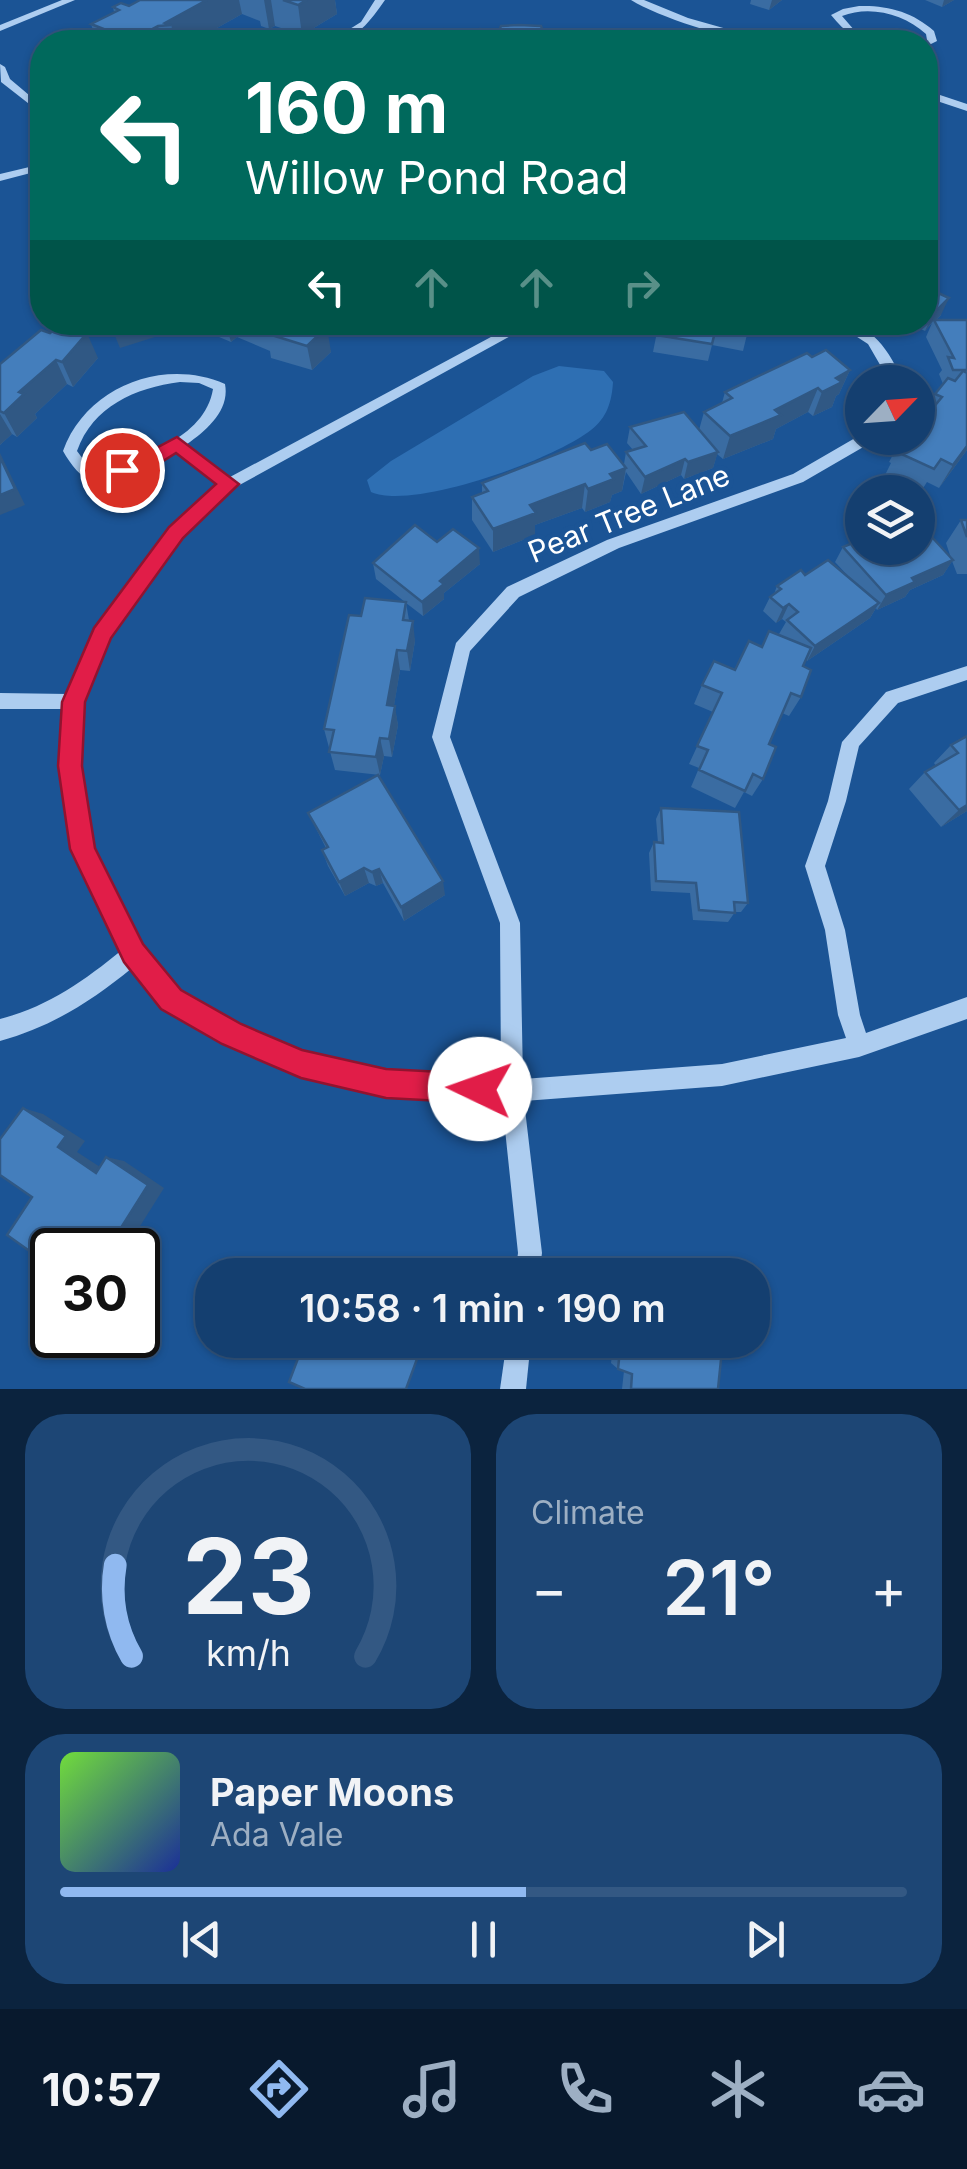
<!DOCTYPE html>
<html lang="en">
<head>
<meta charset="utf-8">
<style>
	body { margin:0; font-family:Inter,sans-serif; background:#1d4675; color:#f1f3f6; height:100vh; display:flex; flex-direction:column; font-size:38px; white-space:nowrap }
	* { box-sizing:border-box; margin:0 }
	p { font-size:32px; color:#9dafc3 }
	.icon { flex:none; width:55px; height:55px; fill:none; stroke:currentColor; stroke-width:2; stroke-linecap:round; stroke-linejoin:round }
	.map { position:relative; height:1389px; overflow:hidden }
	.side { display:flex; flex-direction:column; gap:25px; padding:25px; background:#0b233e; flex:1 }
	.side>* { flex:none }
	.banner { position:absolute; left:30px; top:30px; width:908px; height:305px; border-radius:40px; box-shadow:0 2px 8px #0004,0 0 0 2px #335883; background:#00695c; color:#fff; overflow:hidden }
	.needle { width:65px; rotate:65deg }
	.controls { position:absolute; left:845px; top:365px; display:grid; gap:20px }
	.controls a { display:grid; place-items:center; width:90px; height:90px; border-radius:50%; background:#143f70; box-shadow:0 2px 8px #0004,0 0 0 2px #335883; font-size:50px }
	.speed { position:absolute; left:30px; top:1228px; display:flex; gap:20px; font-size:50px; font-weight:700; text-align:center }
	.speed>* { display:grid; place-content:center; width:130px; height:130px; border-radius:50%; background:#143f70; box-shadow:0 2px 8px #0004,0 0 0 2px #335883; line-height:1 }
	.speed .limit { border:5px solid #111; border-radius:15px; background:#fff; color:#111 }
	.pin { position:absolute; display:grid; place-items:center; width:85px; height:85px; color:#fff; margin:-42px; border:5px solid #fff; border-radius:50%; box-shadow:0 2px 10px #0007 }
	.me { position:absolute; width:110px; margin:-55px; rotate:273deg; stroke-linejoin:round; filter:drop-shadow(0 0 8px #0008) }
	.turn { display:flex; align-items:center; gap:35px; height:210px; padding:0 50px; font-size:45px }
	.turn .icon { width:130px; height:130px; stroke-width:2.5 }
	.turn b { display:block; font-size:70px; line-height:85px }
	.lanes { display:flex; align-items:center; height:95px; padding:0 50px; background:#0003; justify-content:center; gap:50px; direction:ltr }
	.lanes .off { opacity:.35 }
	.big { font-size:75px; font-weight:600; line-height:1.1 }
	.side .card { flex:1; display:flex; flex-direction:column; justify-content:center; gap:15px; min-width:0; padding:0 35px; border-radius:40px; background:#1d4675 }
	.side .dial { align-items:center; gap:0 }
	.dial svg { height:260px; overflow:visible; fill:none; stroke:#335883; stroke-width:7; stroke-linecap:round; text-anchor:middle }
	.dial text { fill:#f1f3f6; stroke:none }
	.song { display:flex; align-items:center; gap:30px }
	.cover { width:120px; height:120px; border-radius:15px; background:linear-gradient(135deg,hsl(100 70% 55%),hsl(230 70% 35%)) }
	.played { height:10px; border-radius:5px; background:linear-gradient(90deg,#90b9f0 55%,#335883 55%) }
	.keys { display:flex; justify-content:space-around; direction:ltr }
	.heat { display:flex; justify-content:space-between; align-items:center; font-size:55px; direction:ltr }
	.side .tiles { flex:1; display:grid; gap:25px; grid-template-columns:1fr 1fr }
	.card:last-child { grid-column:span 2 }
	.trip { position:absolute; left:195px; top:1258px; width:575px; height:100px; border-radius:40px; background:#143f70; box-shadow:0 2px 8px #0004,0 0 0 2px #335883; font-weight:600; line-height:100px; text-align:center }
	.tabs { display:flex; height:160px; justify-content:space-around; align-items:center; background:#08192d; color:#9dafc3 }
	.tabs .icon { width:70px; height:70px }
	.tabs .selected { color:#90b9f0 }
	.tabs b { font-size:45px; color:#f1f3f6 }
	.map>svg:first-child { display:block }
	.green { fill:#2e6fb3 }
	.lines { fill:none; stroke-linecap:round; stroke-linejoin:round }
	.minor { fill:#adcdf0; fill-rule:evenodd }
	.wall { fill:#3a6ca2 }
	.shaded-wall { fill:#305884 }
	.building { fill:#447ebc; stroke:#305884; stroke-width:2.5 }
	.route { fill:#e11d48; stroke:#92132f; stroke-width:2.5 }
	.labels { text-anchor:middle; stroke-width:10; stroke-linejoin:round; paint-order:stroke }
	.street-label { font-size:30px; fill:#fff; stroke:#1b5495 }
</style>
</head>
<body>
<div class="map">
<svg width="967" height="1389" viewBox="0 0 967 1389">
	<rect width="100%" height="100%" fill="#1b5495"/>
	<path class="green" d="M559 366 604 371 613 382C612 401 607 418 591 430 555 459 413 511 371 492L367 480 391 461 533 376Z"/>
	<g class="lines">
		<g class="minor">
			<path d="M62 0H75L0 31V25Z"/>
			<path d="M375 0H385C371 20 356 42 329 42L361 22Z"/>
			<path d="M631 0H644L688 18 773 42C740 44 660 18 631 0Z"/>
			<path d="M859 6C887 5 913 12 934 31L937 41 925 47V42H921L927 40 926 34C904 14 870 5 842 16L855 31 880 42C857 42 845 32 831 15L843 9Z"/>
			<path d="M0 64 5 67 10 79 42 106V114L1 82Z"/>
			<path d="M925 90 967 104V111L925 97Z"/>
			<path d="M42 164V170L0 181V174Z"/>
			<path d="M519 322H536L234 488 182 536 109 637 83 702 79 766 92 848 141 946 178 993 239 1026 301 1053 386 1072 501 1079 500 923 432 737 456 643 507 587 607 540 793 474 862 434V438H874L872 442 803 482 619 548 519 597 470 651 450 737 520 923 523 1079 722 1064 846 1038 838 1015 825 930 805 866 828 801 842 742 886 692 967 666V680L898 703 859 746 846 801 825 866 845 930 860 1015 866 1033 967 997V1019L859 1057 722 1086 524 1101 542 1253 539 1275H515L518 1253 502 1101 386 1094 301 1075 223 1042 164 1007 132 968C92 1001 51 1027 0 1041V1019C47 1007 84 981 122 950L73 849 61 766 65 709H0V693L68 694 96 629 170 528 219 484 176 451 153 465 96 484C80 477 71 465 63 451 86 387 163 357 225 384 230 410 207 430 187 444L230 477ZM180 382 199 383 213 389C205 439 139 458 98 472L86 463 77 451C93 406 135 388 180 382Z"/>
			<path d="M834 322C874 322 888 351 904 382H890L868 344Z"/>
			<path d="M507 1340H531L526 1389H500Z"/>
		</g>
	</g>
	<g class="wall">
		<path d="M140 0H335L337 14 302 35 275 26 269 29 261 26 260 21 242 14 192 42H97L91 24 114 12 113 7 129 6Z"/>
		<path d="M751 0H782L769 10 750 4Z"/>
		<path d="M925 0H954L942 7Z"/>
		<path d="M925 281 938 287 936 291 941 315 936 320H967V450L939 488 927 482 920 493 885 475 891 463 889 462 902 438 919 427 925 419 923 418 935 394 943 384 939 374 942 370 926 337 932 323 925 331 910 324 907 327 897 322H925Z"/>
		<path d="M203 322H320L331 352 312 370 271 358 270 351 237 337 231 342 212 334 210 327 204 324Z"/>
		<path d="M659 322H750L743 351 712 345 708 361 653 352Z"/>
		<path d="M812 357 850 370 839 394 836 396 832 407 813 416 808 412 776 429 773 439 723 459 717 454 713 468 684 479 681 475 641 494 626 472 622 491 612 495 610 502 585 512 582 508 535 525V535L493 552 472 520V497L482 493V483L591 450 624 464 626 452 633 450 627 443 630 427 699 430 704 412 722 403 725 392Z"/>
		<path d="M98 358 73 387 67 384 35 414 37 418 17 437 12 434 0 445V364Z"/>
		<path d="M961 520H967V574H957L952 561 943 575 910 590 905 597 877 610 876 608 870 618 807 661 806 659 803 666 801 697 789 716 782 713 769 744 763 779 752 796 744 792 735 808 691 787 699 768 689 764 713 712 694 704 702 685 735 670 762 647 782 636 779 634 786 622 782 619 776 623 763 611 770 597 774 594 777 586 805 575 848 576 835 562 843 547 861 539 862 537V548L951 558 946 543Z"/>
		<path d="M437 542 480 564 444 593V599L423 616 406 603 409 620 415 641 410 671 400 670 394 705 398 725 392 757 384 756 380 775 335 770 324 729 361 616 405 602 376 579 373 563Z"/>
		<path d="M967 736V811L941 827 909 789 925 772 936 766 934 763 951 745Z"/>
		<path d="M661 808 748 903 741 912H735L728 922 693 920 690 893 651 891 649 853 654 842 658 843 656 819Z"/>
		<path d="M308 813 445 895 404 921 383 883 376 886 369 883 345 896 328 866 322 850 326 848Z"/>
		<path d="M636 1267 668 1275H635Z"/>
		<path d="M614 1340H723L718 1389H622L624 1371 618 1369 611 1363Z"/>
	</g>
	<g class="shaded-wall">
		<path d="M207 0H239L242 14 192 42H176L171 25 165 23Z"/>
		<path d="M264 0H271L275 26 269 29Z"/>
		<path d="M307 0H335L337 14 302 35 298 5Z"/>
		<path d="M772 0H782L769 10Z"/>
		<path d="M944 0H954L942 7Z"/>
		<path d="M158 26 163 42H137L136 38Z"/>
		<path d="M949 298 941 315 935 321 934 320 925 331 933 314Z"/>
		<path d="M140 322H189L190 326 120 348 113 331Z"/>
		<path d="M225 322H233L237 337 231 342Z"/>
		<path d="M312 322H320L322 332 327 327 331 352 312 370 307 346Z"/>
		<path d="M87 333 98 358 73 387 62 362Z"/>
		<path d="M56 360 67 384 35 414 37 418 17 437 4 413 19 392Z"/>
		<path d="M850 370 839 394 836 396 832 407 813 416 822 392 836 378Z"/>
		<path d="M818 388 808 412 776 429 773 439 723 459 730 436 775 410Z"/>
		<path d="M0 414 12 434 0 445Z"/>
		<path d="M967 446V450L939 488 953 465Z"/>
		<path d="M718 452 713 468 684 479 688 462Z"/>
		<path d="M0 453 25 505 0 515Z"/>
		<path d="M685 459 681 475 641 494 645 477Z"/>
		<path d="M626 468 622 491 612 495 610 502 585 512 588 489 610 474Z"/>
		<path d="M585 484 582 508 535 525V535L493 552V529L530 505Z"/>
		<path d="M479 548 480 564 444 593V599L423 616 422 602 440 581Z"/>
		<path d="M953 560 943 575 910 590 905 597 877 610 886 595 912 578Z"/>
		<path d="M879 603 870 618 807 661 815 646Z"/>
		<path d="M789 604 782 619 776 623 783 608Z"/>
		<path d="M413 621 415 641 410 671 407 651Z"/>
		<path d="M397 650 400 670 391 724 387 705Z"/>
		<path d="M395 706 398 725 392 757 389 739Z"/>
		<path d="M380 738 384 756 380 775 376 757Z"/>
		<path d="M967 805V811L941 827 959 810Z"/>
		<path d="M364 868 369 883 345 896 339 882Z"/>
		<path d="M379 869 383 883 376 886 372 872Z"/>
		<path d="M443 881 445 895 404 921 401 907Z"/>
		<path d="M23 1108 43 1114 85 1141 77 1152 114 1176 96 1173 58 1147Z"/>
		<path d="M106 1157 124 1161 164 1188 125 1250H107Z"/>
		<path d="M350 1263 377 1275H367L343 1264Z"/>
	</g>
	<g class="building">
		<path d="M140 0H207L165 23 171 25 158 26 136 38 147 42H122L129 39 91 24 119 10 113 7 121 3 129 6Z"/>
		<path d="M283 0H307L298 5Z"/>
		<path d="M519 25 541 26 547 42H420L430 39 424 34 444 29 456 35 480 29 489 38 497 36 493 33 499 31 501 26Z"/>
		<path d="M925 281 938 287 934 291 949 298 933 314 925 310Z"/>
		<path d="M934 320H967V370H953L948 357 954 358Z"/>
		<path d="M109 322H140L113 331Z"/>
		<path d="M254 322H316L327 327 307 346 265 333 270 329Z"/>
		<path d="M659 322H750L748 333 716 328 712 344 656 335Z"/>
		<path d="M61 324 87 333 62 362 56 360 19 392 24 394 4 413 0 411V364L41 330 50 333Z"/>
		<path d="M826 350 850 370 836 378 842 382 822 392 818 388 775 410 781 415 730 436 704 412 732 398 725 392 807 353 812 357Z"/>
		<path d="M963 371 967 373V446L953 465 941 459 934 469 897 452 906 440 902 438H918V426L942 397 935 394 948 378 955 381Z"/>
		<path d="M684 412 718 452 688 462 685 459 645 477 626 452 646 446 630 427Z"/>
		<path d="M585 443 591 450 607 444 626 468 610 474 614 479 588 489 585 484 530 505 536 513 493 529 472 497 488 491 482 483Z"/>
		<path d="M0 457 15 489 0 495Z"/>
		<path d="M961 520H967V537Z"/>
		<path d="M415 525 437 542 453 529 479 548 440 581 444 584 422 602 373 563Z"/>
		<path d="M930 535 953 560 912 578 915 582 886 595 843 547 862 539V548H918V540Z"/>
		<path d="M828 560 879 603 815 646 787 620 798 612 789 604 783 608 770 597 781 589 777 586 801 570 805 575Z"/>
		<path d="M365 598 406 602 403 620 413 621 407 651 397 650 387 705 395 706 389 739 380 738 376 757 329 752 334 730 324 729 349 615 361 616Z"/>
		<path d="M769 631 811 648 803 666 811 670 801 697 791 693 769 744 776 747 763 779 753 774 745 791 699 770 708 750 697 746 722 693 702 685 714 661 735 670 749 641 762 647Z"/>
		<path d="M967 736V805L959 810 925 772 958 753 951 745Z"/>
		<path d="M378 775 443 881 401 907 379 869 372 872 364 868 339 882 322 850 328 847 308 813Z"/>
		<path d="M661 808 739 812 748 903 734 902 735 913 699 910 696 883 656 881 654 842 663 843Z"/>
		<path d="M23 1108 66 1136 58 1147 96 1173 106 1157 148 1185 107 1250H52V1267L7 1235 32 1197 0 1175V1139Z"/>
		<path d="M343 1264 367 1275H339Z"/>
		<path d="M644 1269 668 1275H643Z"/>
		<path d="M305 1340H424L406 1389H305L289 1382Z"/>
		<path d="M621 1340H723L718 1389H631L632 1374 618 1369Z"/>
	</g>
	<path class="route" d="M177 437 239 484 183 538 111 638 85 702 82 766 95 848 143 944 181 990 241 1024 302 1050 386 1069 480 1074 490 1079 495 1089 490 1099 480 1103 386 1098 301 1078 222 1044 161 1009 124 962 70 849 58 766 62 702 94 628 169 527 216 484 176 453 155 466 122 477 112 470 115 465 141 456Z"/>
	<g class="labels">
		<g class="street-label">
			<text transform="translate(629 514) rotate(-22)" y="10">Pear Tree Lane</text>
		</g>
	</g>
</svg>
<div class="controls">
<a><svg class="needle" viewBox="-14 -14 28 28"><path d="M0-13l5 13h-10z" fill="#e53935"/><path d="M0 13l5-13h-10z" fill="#9dafc3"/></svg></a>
<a><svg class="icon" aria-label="layers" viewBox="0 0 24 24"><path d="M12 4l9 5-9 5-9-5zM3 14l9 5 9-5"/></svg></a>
</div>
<div class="speed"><div class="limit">30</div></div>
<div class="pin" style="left:122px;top:470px;background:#d93025"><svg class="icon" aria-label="arrive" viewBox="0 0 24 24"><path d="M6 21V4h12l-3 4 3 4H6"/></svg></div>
<svg class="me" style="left:480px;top:1089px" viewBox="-20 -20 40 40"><circle r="19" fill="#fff"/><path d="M0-13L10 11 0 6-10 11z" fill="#e11d48"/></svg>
<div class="trip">10:58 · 1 min · 190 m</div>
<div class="banner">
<div class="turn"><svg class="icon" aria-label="left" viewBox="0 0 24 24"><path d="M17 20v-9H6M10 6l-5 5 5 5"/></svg><div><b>160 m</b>Willow Pond Road</div></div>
<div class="lanes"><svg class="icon" aria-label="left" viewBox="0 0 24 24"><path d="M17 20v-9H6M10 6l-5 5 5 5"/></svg><svg class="icon off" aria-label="ahead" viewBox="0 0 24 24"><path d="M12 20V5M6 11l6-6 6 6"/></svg><svg class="icon off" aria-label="ahead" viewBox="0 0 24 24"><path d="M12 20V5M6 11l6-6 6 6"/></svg><svg class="icon off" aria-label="right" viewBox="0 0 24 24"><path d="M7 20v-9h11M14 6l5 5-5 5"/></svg></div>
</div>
</div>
<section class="side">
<div class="tiles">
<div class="card dial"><svg viewBox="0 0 100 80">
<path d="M14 69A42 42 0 1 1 86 69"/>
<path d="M14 69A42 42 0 0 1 9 41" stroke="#90b9f0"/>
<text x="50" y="56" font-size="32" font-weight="700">23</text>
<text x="50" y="72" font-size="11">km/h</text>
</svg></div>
<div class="card"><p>Climate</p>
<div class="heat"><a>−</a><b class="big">21°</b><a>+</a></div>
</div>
<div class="card">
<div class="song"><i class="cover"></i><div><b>Paper Moons</b><p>Ada Vale</p></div></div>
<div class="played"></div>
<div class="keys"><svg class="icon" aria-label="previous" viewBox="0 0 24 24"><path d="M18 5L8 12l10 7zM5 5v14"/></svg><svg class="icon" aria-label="pause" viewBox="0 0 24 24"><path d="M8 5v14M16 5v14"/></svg><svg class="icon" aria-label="next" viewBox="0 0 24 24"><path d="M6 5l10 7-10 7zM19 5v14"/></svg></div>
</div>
</div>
</section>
<nav class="tabs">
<b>10:57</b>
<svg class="icon selected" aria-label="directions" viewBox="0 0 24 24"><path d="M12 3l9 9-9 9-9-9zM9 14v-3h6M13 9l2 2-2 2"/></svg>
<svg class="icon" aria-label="music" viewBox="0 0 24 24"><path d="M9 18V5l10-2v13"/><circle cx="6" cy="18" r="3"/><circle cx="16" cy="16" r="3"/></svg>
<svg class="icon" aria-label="phone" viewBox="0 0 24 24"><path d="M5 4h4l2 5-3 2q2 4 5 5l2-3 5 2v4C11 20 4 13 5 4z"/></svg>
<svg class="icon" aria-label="climate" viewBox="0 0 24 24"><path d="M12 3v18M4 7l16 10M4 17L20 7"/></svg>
<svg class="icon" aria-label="car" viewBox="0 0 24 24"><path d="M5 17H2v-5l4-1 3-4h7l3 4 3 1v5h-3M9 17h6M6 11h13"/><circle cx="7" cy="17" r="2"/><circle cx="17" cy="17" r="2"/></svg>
</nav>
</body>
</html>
